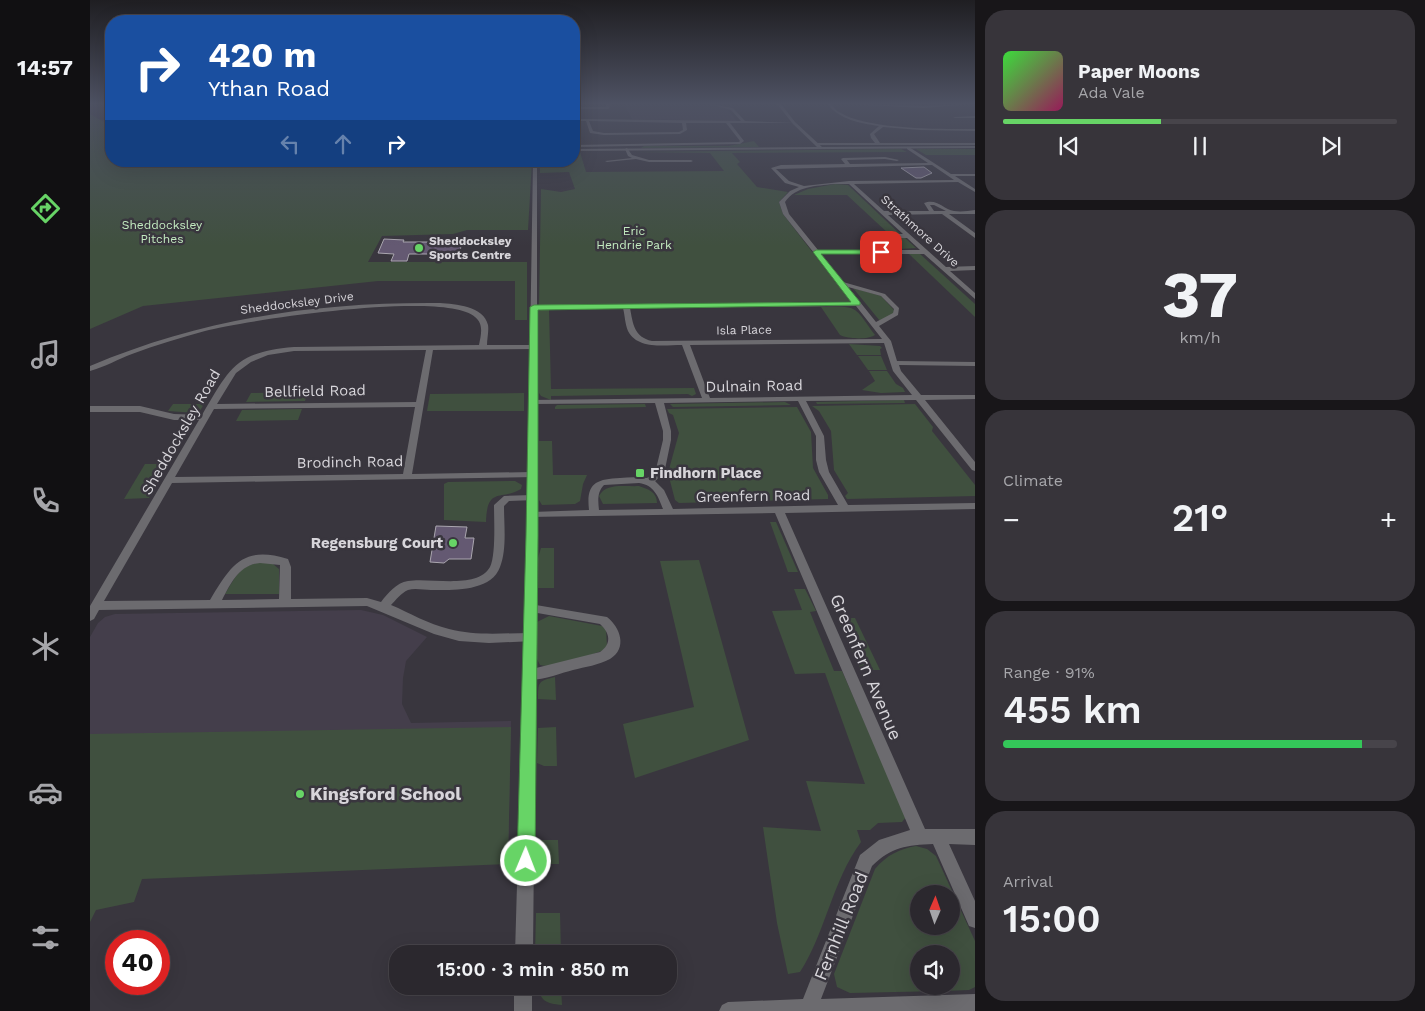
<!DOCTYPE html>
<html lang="en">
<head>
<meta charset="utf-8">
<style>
	body { margin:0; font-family:"Work Sans",sans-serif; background:#37343a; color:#f1f3f6; height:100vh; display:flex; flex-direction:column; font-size:19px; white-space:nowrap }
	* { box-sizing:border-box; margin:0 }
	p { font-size:16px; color:#a6a6aa }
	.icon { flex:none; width:28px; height:28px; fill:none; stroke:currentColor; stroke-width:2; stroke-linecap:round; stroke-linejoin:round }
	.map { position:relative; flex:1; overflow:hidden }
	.details { display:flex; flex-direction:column; gap:10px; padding:10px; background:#181619; width:450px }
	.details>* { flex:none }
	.guide { position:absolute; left:15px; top:15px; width:475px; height:152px; border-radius:20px; box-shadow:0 5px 20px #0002,0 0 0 1px #47444a; background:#1a4fa0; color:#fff; overflow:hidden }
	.needle { width:32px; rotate:2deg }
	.tools { position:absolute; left:820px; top:885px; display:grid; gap:10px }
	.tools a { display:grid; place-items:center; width:50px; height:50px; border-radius:50%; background:#2b282e; box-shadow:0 5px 20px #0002,0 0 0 1px #47444a; font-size:25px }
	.speed { position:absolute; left:15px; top:930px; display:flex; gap:10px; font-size:25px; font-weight:700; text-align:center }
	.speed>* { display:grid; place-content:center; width:65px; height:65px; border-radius:50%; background:#2b282e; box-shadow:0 5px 20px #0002,0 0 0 1px #47444a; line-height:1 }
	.speed .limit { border:8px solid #d22; background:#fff; color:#111 }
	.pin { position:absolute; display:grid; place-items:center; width:42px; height:42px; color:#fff; margin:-21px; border-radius:10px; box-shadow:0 2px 8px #0006 }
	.me { position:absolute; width:55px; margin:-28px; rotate:1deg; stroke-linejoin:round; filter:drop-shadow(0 0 4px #0008) }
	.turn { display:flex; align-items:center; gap:18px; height:105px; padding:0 20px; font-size:22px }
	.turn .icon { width:65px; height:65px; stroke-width:2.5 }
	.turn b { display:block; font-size:35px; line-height:42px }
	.lanes { display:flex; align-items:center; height:48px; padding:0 20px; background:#0003; justify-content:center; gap:25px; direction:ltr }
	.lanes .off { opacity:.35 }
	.big { font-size:38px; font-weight:600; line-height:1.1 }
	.details .widget { flex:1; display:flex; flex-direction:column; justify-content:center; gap:8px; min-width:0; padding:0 18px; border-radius:20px; background:#37343a }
	.details .dial { align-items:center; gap:0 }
	.dial b { font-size:65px; line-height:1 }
	.song { display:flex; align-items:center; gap:15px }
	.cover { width:60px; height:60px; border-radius:8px; background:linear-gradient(135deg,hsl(120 70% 55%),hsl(330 70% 35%)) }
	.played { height:5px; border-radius:2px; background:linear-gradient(90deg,#67d466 40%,#47444a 40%) }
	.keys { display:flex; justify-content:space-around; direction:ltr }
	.heat { display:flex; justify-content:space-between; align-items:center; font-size:28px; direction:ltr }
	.charge { height:8px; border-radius:4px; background:linear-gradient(90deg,#34c759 91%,#47444a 0) }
	.trip { position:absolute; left:299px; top:945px; width:288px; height:50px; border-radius:20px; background:#2b282e; box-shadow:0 5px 20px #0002,0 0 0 1px #47444a; font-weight:600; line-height:50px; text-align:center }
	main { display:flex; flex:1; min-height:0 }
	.tab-bar { display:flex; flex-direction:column; width:90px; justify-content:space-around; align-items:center; background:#111012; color:#a6a6aa }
	.tab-bar .icon { width:35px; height:35px }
	.tab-bar .selected { color:#67d466 }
	.tab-bar b { font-size:22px; color:#f1f3f6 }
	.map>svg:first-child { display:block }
	.built { fill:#443e4b }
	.green { fill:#40503f; fill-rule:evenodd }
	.building { fill:#645972; stroke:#aaa6af }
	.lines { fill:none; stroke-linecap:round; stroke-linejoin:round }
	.minor { fill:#6c6b6f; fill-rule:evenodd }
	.tertiary { fill:#6c6b6f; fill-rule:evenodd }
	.route { fill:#67d466; stroke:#438a42 }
	.poi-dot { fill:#67d466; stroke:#39363e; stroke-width:2 }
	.labels { text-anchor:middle; stroke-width:5; stroke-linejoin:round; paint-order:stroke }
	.far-park-label { font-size:12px; fill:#c3ebc0; stroke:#39363e }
	.far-street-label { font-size:12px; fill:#d7d5da; stroke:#39363e }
	.far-poi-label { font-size:12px; font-weight:bold; fill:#d7d5da; stroke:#39363e; text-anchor:start }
	.street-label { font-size:15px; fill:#d7d5da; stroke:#39363e }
	.poi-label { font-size:15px; font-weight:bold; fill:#d7d5da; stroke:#39363e; text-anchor:start }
	.near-street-label { font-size:18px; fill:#d7d5da; stroke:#39363e }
	.near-poi-label { font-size:18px; font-weight:bold; fill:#d7d5da; stroke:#39363e; text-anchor:start }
</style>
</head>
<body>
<main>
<nav class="tab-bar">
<b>14:57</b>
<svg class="icon selected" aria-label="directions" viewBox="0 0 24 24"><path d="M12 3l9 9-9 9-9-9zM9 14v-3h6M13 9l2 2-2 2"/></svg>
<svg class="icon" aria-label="music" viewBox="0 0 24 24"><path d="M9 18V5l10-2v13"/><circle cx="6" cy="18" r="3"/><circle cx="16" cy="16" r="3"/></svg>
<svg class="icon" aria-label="phone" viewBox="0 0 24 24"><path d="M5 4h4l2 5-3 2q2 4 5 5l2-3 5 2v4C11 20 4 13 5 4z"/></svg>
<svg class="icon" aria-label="climate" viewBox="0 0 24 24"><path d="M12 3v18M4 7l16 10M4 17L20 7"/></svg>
<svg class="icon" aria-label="car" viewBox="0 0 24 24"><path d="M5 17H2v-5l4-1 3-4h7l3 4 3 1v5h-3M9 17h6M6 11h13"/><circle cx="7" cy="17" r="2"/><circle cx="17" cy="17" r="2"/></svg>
<svg class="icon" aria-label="filters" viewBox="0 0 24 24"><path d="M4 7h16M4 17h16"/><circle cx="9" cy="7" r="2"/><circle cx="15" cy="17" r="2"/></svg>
</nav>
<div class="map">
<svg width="885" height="1011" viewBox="0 0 885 1011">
	<rect width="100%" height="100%" fill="#39363e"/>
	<g class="built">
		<path d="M534 104H606L630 106 636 108 647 121 542 119Z"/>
		<path d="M271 610 293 615 337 637 316 661 313 678 312 704 321 723 421 721 418 864 0 861V637L8 623 15 617 25 614Z"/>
	</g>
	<g class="green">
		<path d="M0 114 21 126V161H442L438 230H377L363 234 292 236 278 262H437V320H425V281H288L53 306 0 329Z"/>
		<path d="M664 141 669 147 551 148 554 146H639Z"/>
		<path d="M811 149 817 152 642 153 650 162 647 164 667 187 698 192 689 202 693 214 760 301 449 306 451 189 471 192 485 189 479 172 450 173V161H484V152H490L496 172 634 171 620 153 542 152Z"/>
		<path d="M826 149H885V155H836Z"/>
		<path d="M745 184 758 185 810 234H799L757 195H704L718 189Z"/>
		<path d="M785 238H815L826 248 793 250 783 239Z"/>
		<path d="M819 254H830L885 304V317Z"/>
		<path d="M763 288 791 296 804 310 803 314 790 321Z"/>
		<path d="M731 307C769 306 763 305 785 335 778 340 758 339 750 335Z"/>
		<path d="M451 310H459L461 389 604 388 606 394 602 396 598 394 461 396V400L451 396 449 393V311Z"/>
		<path d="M759 344 790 346 792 348 790 349 791 355H767Z"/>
		<path d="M768 356H791L797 370H778Z"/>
		<path d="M779 371H797L806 384 813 388 815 392 791 393 772 390 785 381Z"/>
		<path d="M218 392 215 401 156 402 161 393Z"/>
		<path d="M434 393V411H337L340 394Z"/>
		<path d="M814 400 815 403 727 404 726 402Z"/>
		<path d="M695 402 701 405 583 407 580 404Z"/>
		<path d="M83 404H114L110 411 106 413 78 411Z"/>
		<path d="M555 404 556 407 465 409V407L467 405Z"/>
		<path d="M825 404 843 427 842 431 885 485V496L757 499 755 496 758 493 744 470 741 431 729 411 722 406Z"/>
		<path d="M707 407 721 432 723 468 738 495V499L589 503 585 500 578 473 589 433 583 415 579 413 577 409Z"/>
		<path d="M212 409 208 420 146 421 152 410Z"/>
		<path d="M449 441H462L463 475H497L493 484 490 501 485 504 452 505 449 500Z"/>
		<path d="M55 464H79L59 498 34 499Z"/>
		<path d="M425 481 432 485 431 489C411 501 397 486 396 522L354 520V484L358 482Z"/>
		<path d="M549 486C558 489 567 492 567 503L513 504 509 496C516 482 536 487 549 486Z"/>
		<path d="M680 522H686L708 572H698Z"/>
		<path d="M451 548H464V588H448V558Z"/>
		<path d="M609 560 659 740 545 778 533 724 604 707 570 561Z"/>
		<path d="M173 562 183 564 189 569V594H135C147 575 149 565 173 562Z"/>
		<path d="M704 589H715L726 611 720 612 744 671H752L816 817 812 822 788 823 780 830H767L771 842C742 881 736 932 710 972L698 974 687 923 673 827 731 831 716 781 775 784 735 673 705 674 682 611 712 610Z"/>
		<path d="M459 616 512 626 516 630 517 646 512 651C496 656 466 670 450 665L447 659V622Z"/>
		<path d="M747 618H765L790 670H771Z"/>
		<path d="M465 677 466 700 448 699C448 682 448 681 465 677Z"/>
		<path d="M421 727 418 864 52 879 44 902 6 910 0 922V734Z"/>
		<path d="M466 727 467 766H454L447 763 448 728Z"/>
		<path d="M446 840H468L469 864H453L447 857Z"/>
		<path d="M826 846 837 849 846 856 885 941V987L879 990 852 991 760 993 747 987 744 974 785 869C797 855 809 849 826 846ZM829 894H861V926H829ZM829 954H861V986H829Z"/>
		<path d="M446 913H470L471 954H445Z"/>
		<path d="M447 986H471L472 1005C455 1003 452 1002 447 986Z"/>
	</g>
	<g class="building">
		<path d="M834 167 842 173 831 178H826L811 168Z"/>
		<path d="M294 239 314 240 313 242H342V241L372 240 369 258H343L344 254H319L317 261H301L304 254 288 253Z"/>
		<path d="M346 526 377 527 375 538H384L381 559H359L354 563 340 562Z"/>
	</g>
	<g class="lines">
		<g class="minor">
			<path d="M516 104H520L519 109H484V107H516Z"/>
			<path d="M619 104 643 108 655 121 706 123H640L654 141 650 144 484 147V145L649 142 650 141 636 123H596L597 130 590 134 514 135 500 133 496 121H484V119H497L651 121 641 110ZM499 121 592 123 593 130 589 132 514 133 503 131Z"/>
			<path d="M737 104H741C744 107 746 111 749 112 777 130 851 129 885 129V131L830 130 793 127 784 134 790 143H885V145H726L727 143H785L781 138 780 134 789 126C769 123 751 120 737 104Z"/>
			<path d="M757 104 834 106 882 104 834 108Z"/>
			<path d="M885 116V118H863L865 117Z"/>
			<path d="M817 147H819L861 174H885V176H865L885 189V192L868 182 764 184 794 211H839L834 203C847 198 853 209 864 211 871 212 878 211 885 210V214H859L885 233V238L852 214 798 215 856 267 885 266V270L860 271 885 293V299L834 254H731L753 282 795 294 809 308 808 315 789 326 801 341 807 361 885 362V366L809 365 811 371 831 395H885V399L835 400 885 462V471L882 470 826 400 716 401 734 436 736 460 739 472 758 505 885 503V509L695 513 835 829H885V845L859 844 885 901V928L879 926 843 844C817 845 801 847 782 866L731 999 885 994V1011H629L632 1005 638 1002 713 999 770 855 789 840 820 830 685 513 438 517 437 515 438 513 442 512 499 510C496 484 505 479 530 478 539 477 548 477 557 478L565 473 573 440V431L565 403 443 404H440V400L612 398 592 345C575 345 548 350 538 331 535 324 535 316 533 308L444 309 441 307 444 305 763 302 693 214 689 202 700 191 709 187 695 183 681 168 691 165 755 164 751 159 753 158 795 157 809 160 807 161 795 159 757 160 760 164 838 163 817 149ZM842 165 864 180 759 181 714 186 699 181 686 169ZM744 184H759L813 234H787L777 237V239L786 250H728L699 214 695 202C706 186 726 186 744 184ZM840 205H844L856 211H844ZM787 238H817L830 250H793L783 239ZM758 287 791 296 804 309 803 313 786 322ZM766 306 792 339 562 341C544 337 543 324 540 308ZM794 343 803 371 822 395 620 398 600 345ZM708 401 726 436V460L729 472 748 505 583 509 574 490 565 481 574 474 581 440V431L574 403ZM549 483C564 485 568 496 573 509L509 510C508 501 507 492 514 485Z"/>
			<path d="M537 148 542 155 559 160H601L603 161 601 162H559L546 159 517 162 515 161 542 158 538 156 535 149Z"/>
			<path d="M350 303C365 304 394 306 398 325 399 331 397 339 397 345H444L448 347 444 349 343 350 322 474 442 472 447 475 445 477 82 483 14 601 120 600C141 565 153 545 198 559L201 567V599L277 598 291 602C298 593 306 583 318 581 339 577 387 590 400 567 406 555 404 519 404 505L414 496 442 495 445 496 447 498 445 500 419 501 414 506C414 525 417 549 410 567 401 592 362 590 341 590 334 590 325 588 318 590 311 593 306 600 301 605 320 613 338 624 359 629 385 636 413 633 440 633L444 635 446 638 444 641 399 643 369 641 344 634 277 606 9 610 4 619 0 621V606L109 420H84L50 412H0V406H50L84 414 112 415C140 368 145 352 204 347L389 345C391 335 394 324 385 317 356 290 157 320 115 331 90 338 66 345 42 354 28 359 15 367 0 371V366C114 318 226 302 350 303ZM336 350 326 402 127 404 146 373 161 362 178 355 204 351ZM325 407 313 474 85 477 124 409ZM170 563 190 565 189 599 132 600C141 583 149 565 170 563Z"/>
			<path d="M440 604 517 617C530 627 538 648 520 659 509 665 495 667 483 670 471 673 446 683 434 679L433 675 434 671 510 652C522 644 520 633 510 624L436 611 434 608 436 605Z"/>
		</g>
		<g class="tertiary">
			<path d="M687 104H691L705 122 732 147 885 146V148L484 151V149L727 147 703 124Z"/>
			<path d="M443 161H447V536L443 954H425L437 536Z"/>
			<rect x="424" y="986" width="18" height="25"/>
		</g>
	</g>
	<linearGradient id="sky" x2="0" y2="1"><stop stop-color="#1f1e22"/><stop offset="0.42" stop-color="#4e5263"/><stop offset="1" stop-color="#4e5263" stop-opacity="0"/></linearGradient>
	<rect width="885" height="246" fill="url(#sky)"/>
	<path class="route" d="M726 250H793V253L791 254H731L770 302V305L448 310V536L445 861 442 867 436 870 429 867 427 861 436 536 440 307 444 305 761 302 723 252Z"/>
	<g class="poi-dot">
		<circle cx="329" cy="248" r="5"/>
		<rect x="545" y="468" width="10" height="10" rx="2.5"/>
		<circle cx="363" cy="543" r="5"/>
		<circle cx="210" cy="794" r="5"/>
	</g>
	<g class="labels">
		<g class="far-park-label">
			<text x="72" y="229">Sheddocksley<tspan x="72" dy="14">Pitches</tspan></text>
			<text x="544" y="235">Eric<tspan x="544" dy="14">Hendrie Park</tspan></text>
		</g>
		<g class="far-street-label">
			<text transform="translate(830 231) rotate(42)" y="4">Strathmore Drive</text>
			<text transform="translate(207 303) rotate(-7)" y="4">Sheddocksley Drive</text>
			<text transform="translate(654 330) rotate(-1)" y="4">Isla Place</text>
		</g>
		<g class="far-poi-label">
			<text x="339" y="245">Sheddocksley<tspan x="339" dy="14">Sports Centre</tspan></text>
		</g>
		<g class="street-label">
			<text transform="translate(664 386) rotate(-1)" y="5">Dulnain Road</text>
			<text transform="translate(225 391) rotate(-1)" y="5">Bellfield Road</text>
			<text transform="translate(91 432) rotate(-60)" y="5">Sheddocksley Road</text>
			<text transform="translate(260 462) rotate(-1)" y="5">Brodinch Road</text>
			<text transform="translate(663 496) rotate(-1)" y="5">Greenfern Road</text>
		</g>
		<g class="poi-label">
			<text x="560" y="478">Findhorn Place</text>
			<text x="353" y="548" text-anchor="end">Regensburg Court</text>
		</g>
		<g class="near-street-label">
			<text transform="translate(776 667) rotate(67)" y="6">Greenfern Avenue</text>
			<text transform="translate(751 926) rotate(-68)" y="6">Fernhill Road</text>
		</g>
		<g class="near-poi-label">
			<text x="220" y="800">Kingsford School</text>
		</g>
	</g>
</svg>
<div class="tools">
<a><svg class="needle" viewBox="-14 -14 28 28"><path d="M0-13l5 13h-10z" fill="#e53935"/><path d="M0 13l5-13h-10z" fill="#a6a6aa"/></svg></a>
<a><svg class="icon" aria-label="sound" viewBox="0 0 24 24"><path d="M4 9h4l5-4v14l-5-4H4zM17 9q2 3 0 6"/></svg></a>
</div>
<div class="speed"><div class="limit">40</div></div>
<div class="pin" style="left:791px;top:252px;background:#d93025"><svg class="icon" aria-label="arrive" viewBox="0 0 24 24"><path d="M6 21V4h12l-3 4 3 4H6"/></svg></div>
<svg class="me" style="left:436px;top:861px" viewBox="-20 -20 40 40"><circle r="17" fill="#67d466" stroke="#fff" stroke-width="3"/><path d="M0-11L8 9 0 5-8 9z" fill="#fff"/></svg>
<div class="trip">15:00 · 3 min · 850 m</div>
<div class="guide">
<div class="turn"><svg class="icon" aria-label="right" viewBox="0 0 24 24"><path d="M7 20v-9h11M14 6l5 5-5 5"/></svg><div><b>420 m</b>Ythan Road</div></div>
<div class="lanes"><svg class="icon off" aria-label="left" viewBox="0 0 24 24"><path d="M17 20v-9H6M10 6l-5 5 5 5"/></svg><svg class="icon off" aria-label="ahead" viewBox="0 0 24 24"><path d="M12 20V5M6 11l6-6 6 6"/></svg><svg class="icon" aria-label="right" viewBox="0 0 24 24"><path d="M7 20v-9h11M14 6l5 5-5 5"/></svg></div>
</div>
</div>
<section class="details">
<div class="widget">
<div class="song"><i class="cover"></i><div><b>Paper Moons</b><p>Ada Vale</p></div></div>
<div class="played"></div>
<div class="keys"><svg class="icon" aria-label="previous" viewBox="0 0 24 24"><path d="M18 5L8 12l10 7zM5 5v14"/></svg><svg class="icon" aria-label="pause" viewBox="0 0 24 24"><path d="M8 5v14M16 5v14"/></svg><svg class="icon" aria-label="next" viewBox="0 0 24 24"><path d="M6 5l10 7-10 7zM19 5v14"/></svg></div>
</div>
<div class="widget dial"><b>37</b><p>km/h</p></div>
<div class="widget"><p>Climate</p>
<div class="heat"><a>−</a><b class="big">21°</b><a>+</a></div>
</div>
<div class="widget"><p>Range · 91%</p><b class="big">455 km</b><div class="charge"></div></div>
<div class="widget"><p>Arrival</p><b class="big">15:00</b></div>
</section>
</main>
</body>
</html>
